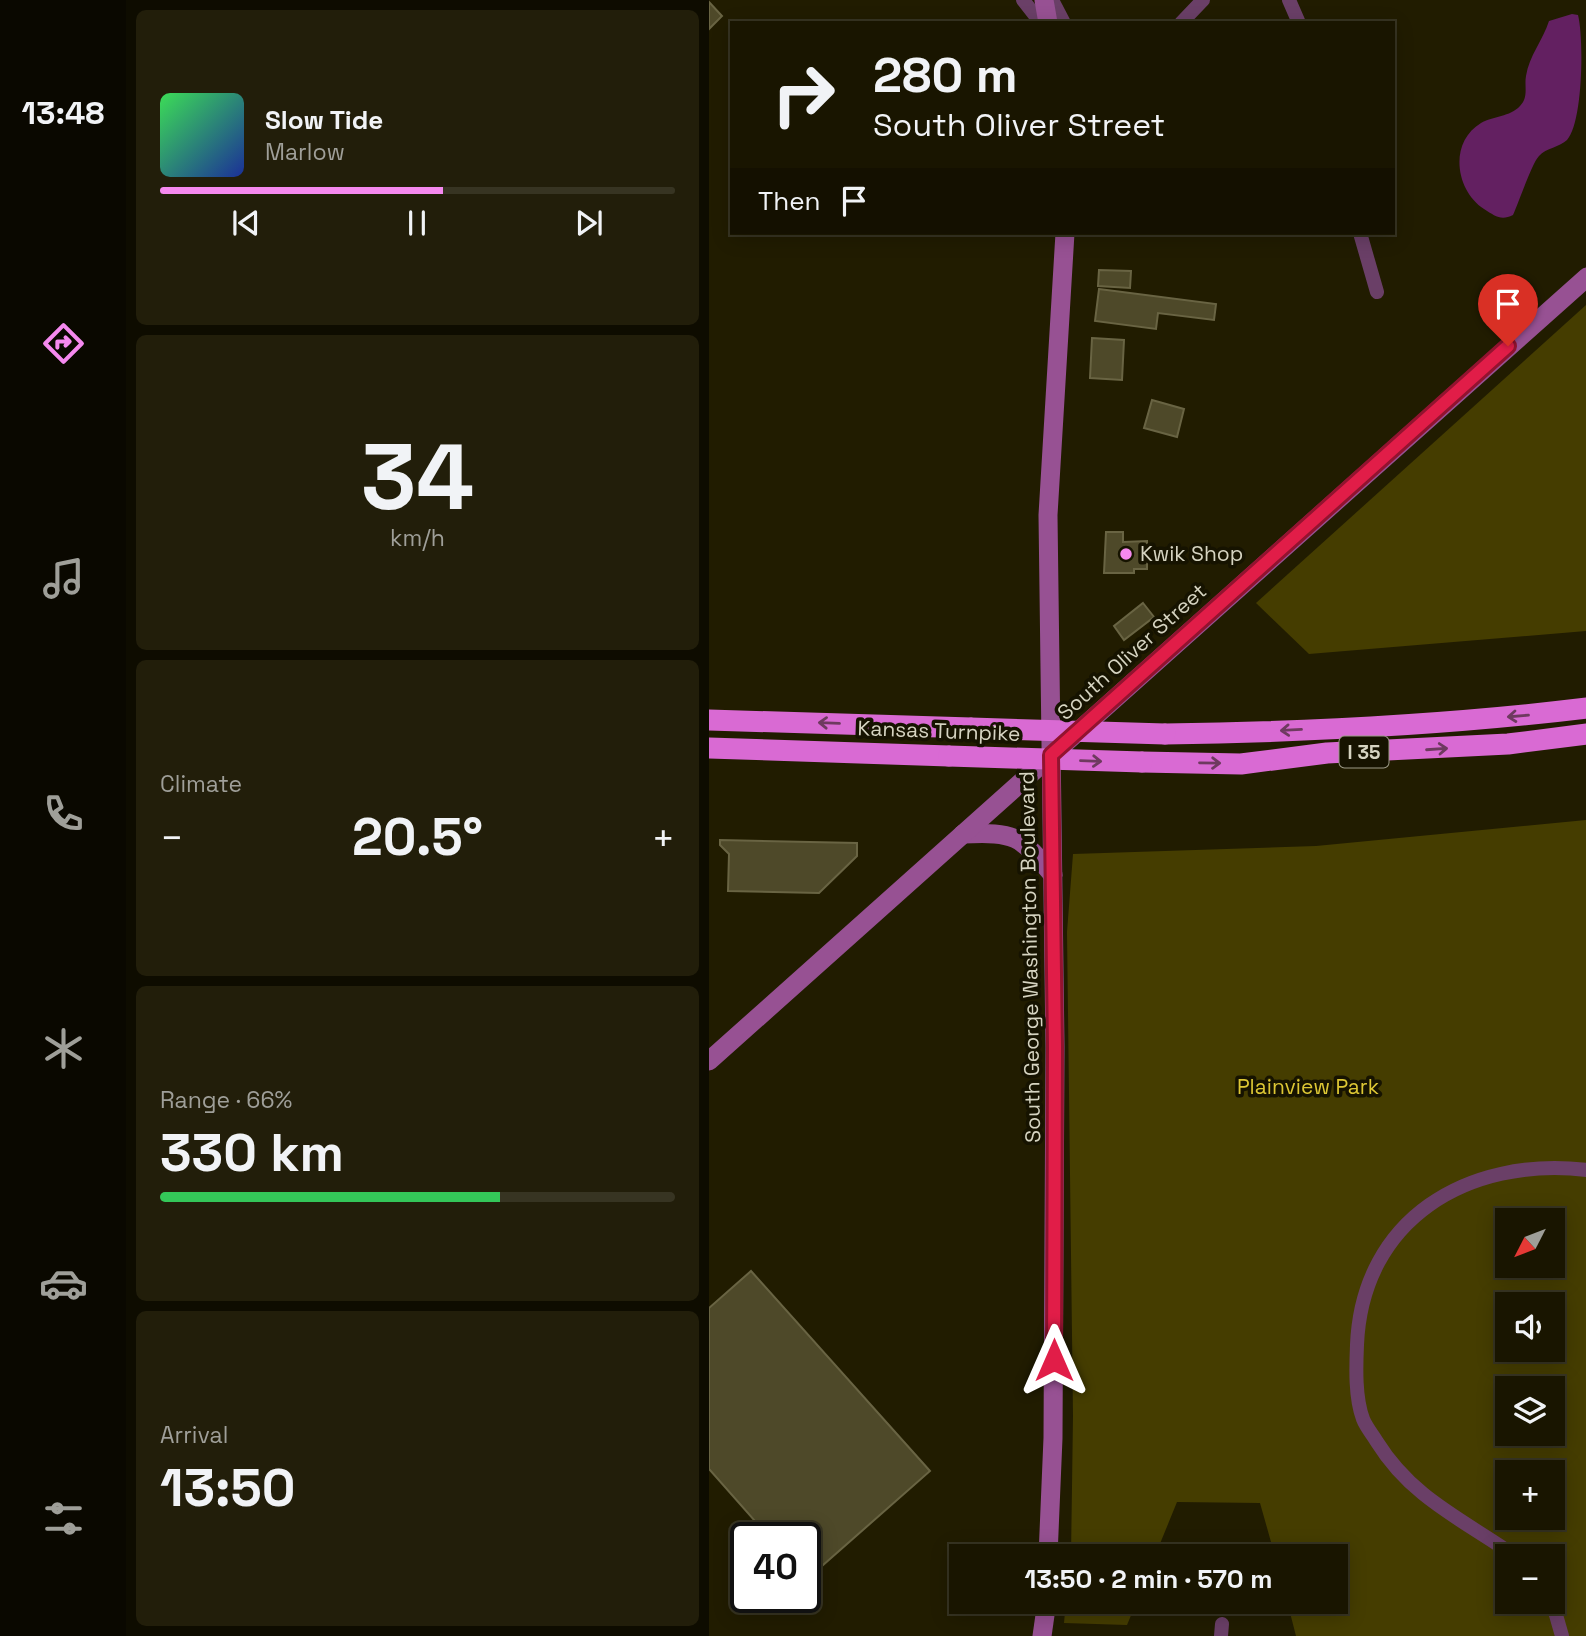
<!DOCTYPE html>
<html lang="en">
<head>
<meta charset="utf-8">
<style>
	body { margin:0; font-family:"Space Grotesk",sans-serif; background:#221e0a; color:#f1f3f6; height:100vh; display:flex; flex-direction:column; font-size:26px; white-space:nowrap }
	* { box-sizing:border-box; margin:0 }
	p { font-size:23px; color:#9f9f99 }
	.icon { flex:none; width:38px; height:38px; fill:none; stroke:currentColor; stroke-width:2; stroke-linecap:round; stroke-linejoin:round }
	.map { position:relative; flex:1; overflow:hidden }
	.drawer { display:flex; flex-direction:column; gap:10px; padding:10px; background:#0e0c00; width:583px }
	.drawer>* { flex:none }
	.guide { position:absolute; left:21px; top:21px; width:665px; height:214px; border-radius:0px; box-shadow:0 4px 18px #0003,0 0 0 2px #373422; background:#191500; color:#f1f3f6; overflow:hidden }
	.needle { width:46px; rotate:228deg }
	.tools { position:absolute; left:786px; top:1208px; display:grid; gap:14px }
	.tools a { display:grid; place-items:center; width:70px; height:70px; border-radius:0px; background:#191500; box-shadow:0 4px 18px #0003,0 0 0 2px #373422; font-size:35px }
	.speed { position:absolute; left:21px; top:1522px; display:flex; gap:14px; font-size:35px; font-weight:700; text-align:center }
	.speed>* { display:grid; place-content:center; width:91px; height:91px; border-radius:50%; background:#191500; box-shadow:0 4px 18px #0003,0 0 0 2px #373422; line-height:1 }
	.speed .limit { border:4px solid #111; border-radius:10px; background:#fff; color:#111 }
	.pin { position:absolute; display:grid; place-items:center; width:60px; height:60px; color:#fff; margin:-72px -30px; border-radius:50% 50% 50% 0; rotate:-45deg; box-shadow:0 0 7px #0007 }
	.pin .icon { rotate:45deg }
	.me { position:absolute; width:77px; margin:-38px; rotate:0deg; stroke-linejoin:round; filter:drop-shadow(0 0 5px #0008) }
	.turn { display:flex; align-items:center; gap:24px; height:147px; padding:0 28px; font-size:32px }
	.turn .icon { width:91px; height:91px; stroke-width:2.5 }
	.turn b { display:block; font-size:49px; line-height:60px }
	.then { display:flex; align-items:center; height:66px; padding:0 28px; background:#0003; gap:14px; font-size:26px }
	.big { font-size:52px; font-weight:600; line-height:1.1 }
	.drawer .widget { flex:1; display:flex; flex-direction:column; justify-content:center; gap:10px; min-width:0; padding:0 24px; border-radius:10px; background:#221e0a }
	.drawer .dial { align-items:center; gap:0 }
	.dial b { font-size:91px; line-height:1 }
	.song { display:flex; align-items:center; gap:21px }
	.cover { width:84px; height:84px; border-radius:10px; background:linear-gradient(135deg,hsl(130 70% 55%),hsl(230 70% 35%)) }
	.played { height:7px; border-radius:4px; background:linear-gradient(90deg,#f589ef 55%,#373422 55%) }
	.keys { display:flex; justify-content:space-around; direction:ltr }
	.heat { display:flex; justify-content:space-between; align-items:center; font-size:38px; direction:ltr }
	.charge { height:10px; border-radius:5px; background:linear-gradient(90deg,#34c759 66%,#373422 0) }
	.trip { position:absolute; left:240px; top:1544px; width:399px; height:70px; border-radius:0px; background:#191500; box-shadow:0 4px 18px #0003,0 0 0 2px #373422; font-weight:600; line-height:70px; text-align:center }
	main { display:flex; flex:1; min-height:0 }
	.tabs { display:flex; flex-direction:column; width:126px; justify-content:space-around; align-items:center; background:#0a0800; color:#9f9f99 }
	.tabs .icon { width:49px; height:49px }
	.tabs .on { color:#f589ef }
	.tabs b { font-size:32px; color:#f1f3f6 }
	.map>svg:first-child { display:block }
	.green { fill:#453d00; fill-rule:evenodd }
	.water { fill:#632061 }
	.building { fill:#4e4929; stroke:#696443; stroke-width:2 }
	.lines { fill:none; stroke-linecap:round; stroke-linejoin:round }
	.street { stroke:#6a3f67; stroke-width:14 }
	.secondary { stroke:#975193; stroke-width:19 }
	.highway { stroke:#d96ad3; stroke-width:21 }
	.highway-bridge { stroke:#d96ad3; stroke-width:21 }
	.oneway { stroke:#6e3a5f }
	.route-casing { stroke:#92132f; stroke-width:18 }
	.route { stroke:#e11d48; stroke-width:12 }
	.poi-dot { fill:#f589ef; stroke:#161300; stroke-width:2.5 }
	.labels { text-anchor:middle; stroke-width:7; stroke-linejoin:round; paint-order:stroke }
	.shield { fill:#161300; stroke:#9c9a87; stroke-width:2 }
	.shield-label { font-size:19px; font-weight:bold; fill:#d6d4c1 }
	.poi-label { font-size:21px; fill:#d6d4c1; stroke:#161300; text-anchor:start }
	.street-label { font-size:21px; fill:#d6d4c1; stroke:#161300 }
	.park-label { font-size:21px; fill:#ddc734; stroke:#161300 }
</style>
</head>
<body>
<main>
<nav class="tabs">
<b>13:48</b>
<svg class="icon on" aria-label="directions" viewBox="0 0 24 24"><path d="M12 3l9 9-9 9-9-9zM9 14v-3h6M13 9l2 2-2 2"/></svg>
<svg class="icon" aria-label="music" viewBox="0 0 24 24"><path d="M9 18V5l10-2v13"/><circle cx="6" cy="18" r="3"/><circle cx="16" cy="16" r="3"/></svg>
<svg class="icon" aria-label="phone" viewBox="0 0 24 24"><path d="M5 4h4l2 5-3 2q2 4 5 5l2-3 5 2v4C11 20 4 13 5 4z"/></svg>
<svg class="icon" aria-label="climate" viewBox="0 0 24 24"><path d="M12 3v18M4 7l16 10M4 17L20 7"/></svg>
<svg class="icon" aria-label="car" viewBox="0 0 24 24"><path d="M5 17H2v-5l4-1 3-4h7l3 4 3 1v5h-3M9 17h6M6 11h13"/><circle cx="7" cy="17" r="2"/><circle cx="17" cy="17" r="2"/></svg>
<svg class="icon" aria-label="filters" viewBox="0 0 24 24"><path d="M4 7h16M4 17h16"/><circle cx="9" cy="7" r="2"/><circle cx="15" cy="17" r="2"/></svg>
</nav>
<section class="drawer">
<div class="widget">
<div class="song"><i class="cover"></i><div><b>Slow Tide</b><p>Marlow</p></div></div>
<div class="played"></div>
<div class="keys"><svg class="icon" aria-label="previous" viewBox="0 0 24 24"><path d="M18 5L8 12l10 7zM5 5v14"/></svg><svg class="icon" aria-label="pause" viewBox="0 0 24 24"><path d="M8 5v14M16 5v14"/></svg><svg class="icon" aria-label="next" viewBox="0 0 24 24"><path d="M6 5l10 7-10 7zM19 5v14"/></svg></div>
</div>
<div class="widget dial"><b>34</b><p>km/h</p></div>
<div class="widget"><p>Climate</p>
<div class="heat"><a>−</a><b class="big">20.5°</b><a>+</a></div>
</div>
<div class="widget"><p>Range · 66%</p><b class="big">330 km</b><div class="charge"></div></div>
<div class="widget"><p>Arrival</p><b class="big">13:50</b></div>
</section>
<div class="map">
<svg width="878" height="1636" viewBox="0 0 878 1636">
	<rect width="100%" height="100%" fill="#211c00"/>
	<g class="green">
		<path d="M877 305V631L600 654 547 603Z"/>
		<path d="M877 820V1636H587L578 1601H626V1556H566L551 1503 468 1502 446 1556H362L364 1416 358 932 364 854 607 846ZM798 1220H844V1265H798ZM798 1304H844V1349H798ZM798 1388H844V1433H798ZM798 1472H844V1517H798ZM798 1556H844V1601H798Z"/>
		<path d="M357 1601H428L418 1625 355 1623Z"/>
	</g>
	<path class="water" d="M863 14 869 15C875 38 874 123 858 140 851 147 837 148 830 156 823 163 810 202 804 215 792 221 786 216 775 209 747 191 739 143 772 123 784 116 801 117 811 106 820 97 815 86 817 76 820 56 834 40 840 21Z"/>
	<g class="building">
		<path d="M0 2 13 16 0 29Z"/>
		<path d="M390 270 422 271 421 288 389 286Z"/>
		<path d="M390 289 507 304 505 320 449 313 447 329 386 321Z"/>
		<path d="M383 338 415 340 413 380 381 378Z"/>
		<path d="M443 400 475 409 468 437 435 428Z"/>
		<path d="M397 532H414V542L438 541V569H425V573H395Z"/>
		<path d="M434 603 445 617 415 640 405 626Z"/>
		<path d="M11 840 148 843V856L110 893 19 891 20 854 11 845Z"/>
		<path d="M42 1271 221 1471 97 1580 96 1538H61L0 1469V1308Z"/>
	</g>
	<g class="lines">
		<g class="street">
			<path d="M314 0 332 23"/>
			<path d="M343 0 355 23"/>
			<path d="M580 0 590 23"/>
			<path d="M472 23 494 0"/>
			<path d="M651 233 668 292"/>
			<path d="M806 1556C753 1519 703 1498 668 1442 664 1435 657 1427 654 1419 646 1398 647 1367 648 1345 653 1219 759 1156 878 1170"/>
			<path d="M843 1601 853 1636"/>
			<path d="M512 1636 513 1624"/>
		</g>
		<g class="secondary">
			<path d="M335 0 339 23"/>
			<path d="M254 834C307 832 310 835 344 875"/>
			<path d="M0 1061 878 277"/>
			<path d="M339 1556 344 1438 346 1047 339 515 356 233"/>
			<path d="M333 1636 338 1601"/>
		</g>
		<g class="highway">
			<path d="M0 720 262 728"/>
			<path d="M456 734C596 732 738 725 878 708"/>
			<path d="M0 748 240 756"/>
			<path d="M433 762 532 764 618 753 799 744 878 734"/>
		</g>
		<g class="highway-bridge">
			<path d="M262 728 456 734"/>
			<path d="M240 756 433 762"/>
		</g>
	</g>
	<defs><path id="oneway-shaft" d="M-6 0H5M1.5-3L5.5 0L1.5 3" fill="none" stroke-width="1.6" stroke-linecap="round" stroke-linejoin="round" transform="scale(1.75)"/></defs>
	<g class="oneway">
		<use href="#oneway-shaft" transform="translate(809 716) rotate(175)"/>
		<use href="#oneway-shaft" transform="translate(120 723) rotate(-178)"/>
		<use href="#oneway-shaft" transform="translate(582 730) rotate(177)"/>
		<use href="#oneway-shaft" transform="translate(728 749) rotate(-4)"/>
		<use href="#oneway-shaft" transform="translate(382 761) rotate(2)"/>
		<use href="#oneway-shaft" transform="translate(501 763) rotate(1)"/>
	</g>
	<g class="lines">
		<defs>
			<path id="route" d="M345 1360 346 1046 342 755 799 346"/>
		</defs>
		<use href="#route" class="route-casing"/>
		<use href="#route" class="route"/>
	</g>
	<circle class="poi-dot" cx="417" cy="554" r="7"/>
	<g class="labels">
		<rect class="shield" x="630.5" y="736.5" width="49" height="31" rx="5"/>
		<g class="shield-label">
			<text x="655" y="759">I 35</text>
		</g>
		<g class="poi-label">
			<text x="431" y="561">Kwik Shop</text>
		</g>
		<g class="street-label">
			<text transform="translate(423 652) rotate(-42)" y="7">South Oliver Street</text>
			<text transform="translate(230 731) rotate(2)" y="7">Kansas Turnpike</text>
			<text transform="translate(321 957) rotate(-91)" y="7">South George Washington Boulevard</text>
		</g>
		<g class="park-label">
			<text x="599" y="1094">Plainview Park</text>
		</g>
	</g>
</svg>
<div class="tools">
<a><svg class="needle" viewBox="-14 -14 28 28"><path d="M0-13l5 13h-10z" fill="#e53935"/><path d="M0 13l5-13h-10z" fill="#9f9f99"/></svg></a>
<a><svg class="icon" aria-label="sound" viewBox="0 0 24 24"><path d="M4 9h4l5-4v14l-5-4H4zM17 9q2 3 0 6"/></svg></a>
<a><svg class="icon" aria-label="layers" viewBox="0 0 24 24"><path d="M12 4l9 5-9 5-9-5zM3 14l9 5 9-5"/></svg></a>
<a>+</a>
<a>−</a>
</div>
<div class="speed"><div class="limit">40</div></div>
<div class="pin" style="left:799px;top:346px;background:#d93025"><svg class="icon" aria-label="arrive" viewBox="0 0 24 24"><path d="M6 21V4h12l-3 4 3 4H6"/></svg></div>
<svg class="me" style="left:345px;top:1360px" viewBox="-20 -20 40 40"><path d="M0-17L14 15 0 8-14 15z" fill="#e11d48" stroke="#fff" stroke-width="4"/></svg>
<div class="trip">13:50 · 2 min · 570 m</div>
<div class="guide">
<div class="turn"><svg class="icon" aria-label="right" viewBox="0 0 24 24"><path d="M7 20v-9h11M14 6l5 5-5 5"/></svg><div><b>280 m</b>South Oliver Street</div></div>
<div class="then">Then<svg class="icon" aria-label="arrive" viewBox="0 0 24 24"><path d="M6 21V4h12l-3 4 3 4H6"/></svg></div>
</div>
</div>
</main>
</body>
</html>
